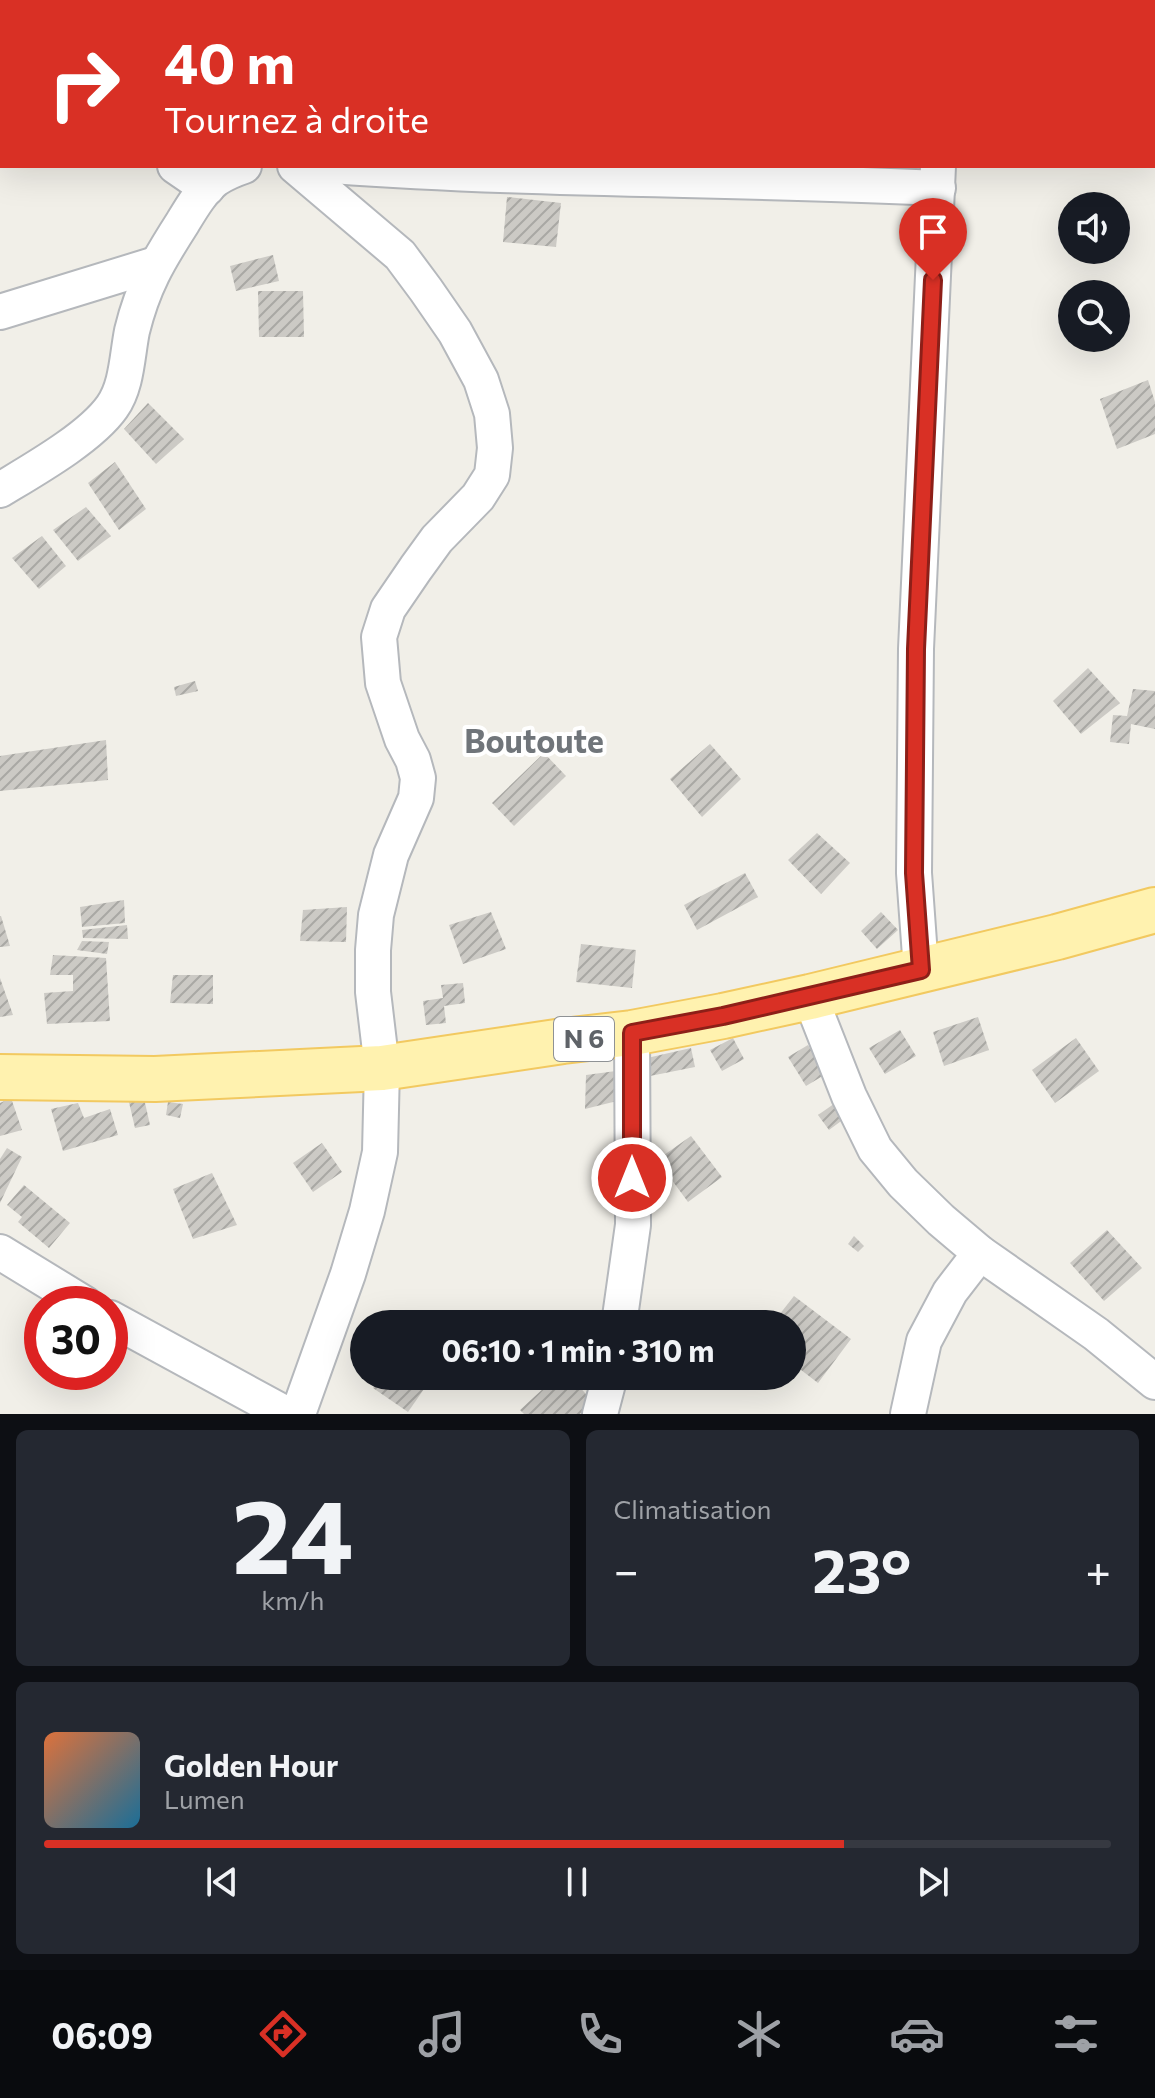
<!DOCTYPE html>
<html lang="fr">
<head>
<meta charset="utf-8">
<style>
	body { margin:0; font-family:Commissioner,sans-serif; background:#242831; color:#f1f3f6; height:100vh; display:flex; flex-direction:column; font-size:30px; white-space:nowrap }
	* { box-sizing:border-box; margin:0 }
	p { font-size:26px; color:#9ea1a6 }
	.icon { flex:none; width:44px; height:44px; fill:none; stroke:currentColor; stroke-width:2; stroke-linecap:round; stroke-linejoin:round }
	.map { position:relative; height:1414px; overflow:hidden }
	.drawer { display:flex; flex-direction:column; gap:16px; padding:16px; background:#0d0f14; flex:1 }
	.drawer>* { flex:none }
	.banner { position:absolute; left:0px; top:0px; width:1156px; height:168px; box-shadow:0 8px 32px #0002; background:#d93025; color:#fff; overflow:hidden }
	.tools { position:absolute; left:1058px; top:192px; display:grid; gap:16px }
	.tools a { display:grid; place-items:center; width:72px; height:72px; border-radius:50%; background:#171b24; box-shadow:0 8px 32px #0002; font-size:40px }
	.speed { position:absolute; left:24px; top:1286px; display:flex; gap:16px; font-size:40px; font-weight:700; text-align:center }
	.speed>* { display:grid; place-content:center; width:104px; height:104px; border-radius:50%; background:#171b24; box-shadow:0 8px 32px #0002; line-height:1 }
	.speed .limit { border:12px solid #d22; background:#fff; color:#111 }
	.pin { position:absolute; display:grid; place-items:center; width:68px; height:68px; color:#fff; margin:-82px -34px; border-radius:50% 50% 50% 0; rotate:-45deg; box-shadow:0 0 8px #0007 }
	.pin .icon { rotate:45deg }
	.me { position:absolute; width:88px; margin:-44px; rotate:0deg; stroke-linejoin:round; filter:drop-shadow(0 0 6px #0008) }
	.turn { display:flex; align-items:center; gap:28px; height:168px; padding:0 32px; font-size:36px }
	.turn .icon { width:104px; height:104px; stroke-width:2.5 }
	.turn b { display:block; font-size:56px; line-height:68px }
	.big { font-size:60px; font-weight:700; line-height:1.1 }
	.drawer .widget { flex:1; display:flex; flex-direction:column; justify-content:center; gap:12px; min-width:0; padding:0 28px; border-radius:12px; background:#242831 }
	.drawer .dial { align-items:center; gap:0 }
	.dial b { font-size:104px; line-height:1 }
	.song { display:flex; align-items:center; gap:24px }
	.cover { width:96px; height:96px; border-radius:12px; background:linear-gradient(135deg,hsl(20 70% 55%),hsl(200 70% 35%)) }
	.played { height:8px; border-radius:4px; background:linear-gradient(90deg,#d93025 75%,#363941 75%) }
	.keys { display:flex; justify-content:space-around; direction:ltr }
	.heat { display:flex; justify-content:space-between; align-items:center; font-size:44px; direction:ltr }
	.drawer .tiles { flex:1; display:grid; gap:16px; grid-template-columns:1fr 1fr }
	.widget:last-child { grid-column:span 2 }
	.trip { position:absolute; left:350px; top:1310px; width:456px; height:80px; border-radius:40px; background:#171b24; box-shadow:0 8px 32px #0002; font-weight:700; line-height:80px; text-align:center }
	.dock { display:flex; height:128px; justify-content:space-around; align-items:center; background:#090b0e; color:#9ea1a6 }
	.dock .icon { width:56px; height:56px }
	.dock .selected { color:#d93025 }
	.dock b { font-size:36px; color:#f1f3f6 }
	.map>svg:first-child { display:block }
	.building { fill:url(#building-hatch) }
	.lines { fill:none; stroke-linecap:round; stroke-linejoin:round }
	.minor-casing { stroke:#b5b8bc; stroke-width:38 }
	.major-casing { stroke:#f2c960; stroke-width:48 }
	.minor { stroke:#fff; stroke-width:34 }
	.major { stroke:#fff2af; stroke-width:44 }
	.route-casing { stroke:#8d1f18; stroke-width:20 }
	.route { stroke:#d93025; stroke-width:14 }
	.labels { text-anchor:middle; stroke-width:8; stroke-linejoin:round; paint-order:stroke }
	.shield { fill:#fff; stroke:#8f9295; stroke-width:2 }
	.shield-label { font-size:26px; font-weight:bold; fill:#5f6368 }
	.quarter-label { font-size:32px; font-weight:bold; fill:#70757a; stroke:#fff }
</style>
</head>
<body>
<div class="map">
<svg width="1155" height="1414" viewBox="0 0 1155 1414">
	<defs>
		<pattern id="building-hatch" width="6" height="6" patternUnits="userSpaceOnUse" patternTransform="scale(2)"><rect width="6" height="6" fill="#cccac5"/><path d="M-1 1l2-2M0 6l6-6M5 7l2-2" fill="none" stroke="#a9a8a4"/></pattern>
	</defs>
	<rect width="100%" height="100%" fill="#f1efe8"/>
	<g class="building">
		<path d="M507 197 561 203 556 247 503 242Z"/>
		<path d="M273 255 279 281 236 291 230 266Z"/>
		<path d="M258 291H303L304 337H259Z"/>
		<path d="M1148 380 1155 402V434L1117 449 1100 399Z"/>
		<path d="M148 403 184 439 156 464 124 429Z"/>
		<path d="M115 462 146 509 119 530 88 483Z"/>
		<path d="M86 507 111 536 78 561 53 530Z"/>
		<path d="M42 536 66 566 39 589 12 558Z"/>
		<path d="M1088 668 1120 703 1081 734 1053 701Z"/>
		<path d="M195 681 198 691 176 696 174 687Z"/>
		<path d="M1133 689 1155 691V729L1131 724 1129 744 1110 742 1113 715 1127 716Z"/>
		<path d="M106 740 108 780 0 791V756Z"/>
		<path d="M710 744 741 779 702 817 670 779Z"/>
		<path d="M544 753 566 776 514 826 492 803Z"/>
		<path d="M817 833 850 863 821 894 788 860Z"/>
		<path d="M745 873 758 897 697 930 684 905Z"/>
		<path d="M124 900 125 923 82 927 80 907Z"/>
		<path d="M347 907 346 942 300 941 303 910Z"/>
		<path d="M491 912 506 949 463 964 449 925Z"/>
		<path d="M881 912 898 930 877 949 861 931Z"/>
		<path d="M0 916H1L10 946 0 947Z"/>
		<path d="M127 925 128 939 83 938 82 930Z"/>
		<path d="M82 941 109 942 107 954 77 950Z"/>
		<path d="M581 944 636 950 632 988 576 982Z"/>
		<path d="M53 955 106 958 110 1021 47 1024 44 993 73 991V975H50Z"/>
		<path d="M173 975H213V1004L170 1003Z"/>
		<path d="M0 978 13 1015 0 1017Z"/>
		<path d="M463 983 465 1003 444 1006 446 1023 426 1025 423 1001 443 998 441 985Z"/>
		<path d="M978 1017 989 1050 944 1066 933 1032Z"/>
		<path d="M900 1030 916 1056 885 1074 869 1048Z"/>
		<path d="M733 1038 744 1059 722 1071 710 1050Z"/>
		<path d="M1076 1038 1099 1071 1055 1103 1032 1070Z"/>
		<path d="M808 1045 826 1074 806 1086 788 1057Z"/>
		<path d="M691 1048 695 1067 650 1076 647 1058Z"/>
		<path d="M616 1071 617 1101 585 1109 586 1075Z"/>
		<path d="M143 1094 150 1125 135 1128 128 1098Z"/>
		<path d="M11 1098 22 1130 0 1136V1103Z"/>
		<path d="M841 1099 852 1113 829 1130 818 1115Z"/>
		<path d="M168 1102 183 1104 180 1118 166 1115Z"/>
		<path d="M78 1103 84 1118 110 1109 118 1135 63 1151 51 1109Z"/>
		<path d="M691 1136 722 1177 688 1202 657 1160Z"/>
		<path d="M322 1143 342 1172 313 1192 293 1163Z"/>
		<path d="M7 1148 22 1157 0 1203V1159Z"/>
		<path d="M212 1173 237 1225 193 1239 173 1189Z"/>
		<path d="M24 1185 70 1223 49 1248 18 1222 22 1217 7 1205Z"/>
		<path d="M1107 1230 1142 1268 1104 1301 1070 1263Z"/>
		<path d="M854 1236 864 1246 858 1252 848 1244Z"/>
		<path d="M794 1296 851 1339 818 1383 792 1363V1324H772Z"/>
		<path d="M589 1310 601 1324H573Z"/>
		<path d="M382 1376H427L431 1379 408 1412 373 1388Z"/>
		<path d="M557 1376 569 1390 577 1384 593 1402 580 1414H524L520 1410Z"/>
		<path d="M649 1376H677L676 1385 648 1381Z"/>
	</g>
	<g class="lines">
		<defs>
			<g id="minor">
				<path d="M728 0 729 2"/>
				<path d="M454 2 457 0"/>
				<path d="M958 2V0"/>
				<path d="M0 129 2 128"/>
				<path d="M175 166 207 188"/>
				<path d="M295 166 400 255 426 290 455 332 481 380 492 414 495 448 492 475 478 497 437 539 416 568 388 609 379 637 383 683 402 739 413 760 418 778 416 798 391 855 376 915 373 950V992L382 1068 380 1152 367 1211 348 1274 298 1414"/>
				<path d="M333 166C534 181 736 178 938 188"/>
				<path d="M0 312 156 264"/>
				<path d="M0 490C33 470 90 438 112 407 127 386 127 356 132 331 143 286 158 261 183 222 192 207 202 190 216 179 225 173 235 169 244 166"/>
				<path d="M921 970 914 873 916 649 938 166"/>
				<path d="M810 997 849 1096 875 1149 903 1183 941 1220 980 1253 1096 1334 1155 1382"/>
				<path d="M0 1252 85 1304"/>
				<path d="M110 1318 286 1414"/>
				<path d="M619 1324 633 1225 632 1033"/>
				<path d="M600 1414 610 1376"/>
				<path d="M908 1414 924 1341 950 1292 980 1253"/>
			</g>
			<path id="major" d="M0 1077 155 1079 382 1068 563 1041 632 1033 723 1016 810 997 1057 937 1155 910"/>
		</defs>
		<use href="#minor" class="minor-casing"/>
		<use href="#major" class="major-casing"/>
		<use href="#minor" class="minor"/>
		<use href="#major" class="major"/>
	</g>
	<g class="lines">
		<defs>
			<path id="route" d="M632 1178V1033L723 1016 921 970 914 873 916 649 933 280"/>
		</defs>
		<use href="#route" class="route-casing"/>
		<use href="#route" class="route"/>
	</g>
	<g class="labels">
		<rect class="shield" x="554" y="1017" width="60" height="44" rx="6"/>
		<g class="shield-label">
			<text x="584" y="1048">N 6</text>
		</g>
		<g class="quarter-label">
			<text x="534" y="753">Boutoute</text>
		</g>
	</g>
</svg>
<div class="tools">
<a><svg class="icon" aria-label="sound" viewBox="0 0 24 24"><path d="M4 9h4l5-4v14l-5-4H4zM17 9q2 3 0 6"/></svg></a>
<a><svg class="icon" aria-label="search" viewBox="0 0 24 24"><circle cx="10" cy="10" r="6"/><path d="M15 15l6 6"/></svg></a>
</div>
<div class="speed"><div class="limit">30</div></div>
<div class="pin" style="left:933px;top:280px;background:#d93025"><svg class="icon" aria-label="arrive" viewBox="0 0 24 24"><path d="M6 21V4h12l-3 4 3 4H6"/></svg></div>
<svg class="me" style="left:632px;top:1178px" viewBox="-20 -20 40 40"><circle r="17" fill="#d93025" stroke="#fff" stroke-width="3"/><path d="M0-11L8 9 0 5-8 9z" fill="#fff"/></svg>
<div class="trip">06:10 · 1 min · 310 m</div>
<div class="banner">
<div class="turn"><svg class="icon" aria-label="right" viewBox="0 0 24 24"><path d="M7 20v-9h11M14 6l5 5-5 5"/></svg><div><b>40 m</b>Tournez à droite</div></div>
</div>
</div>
<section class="drawer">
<div class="tiles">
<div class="widget dial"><b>24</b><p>km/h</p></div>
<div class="widget"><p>Climatisation</p>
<div class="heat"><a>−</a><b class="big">23°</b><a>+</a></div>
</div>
<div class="widget">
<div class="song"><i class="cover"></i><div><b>Golden Hour</b><p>Lumen</p></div></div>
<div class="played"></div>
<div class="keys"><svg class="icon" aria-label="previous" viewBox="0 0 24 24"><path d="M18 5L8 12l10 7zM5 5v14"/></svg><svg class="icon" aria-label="pause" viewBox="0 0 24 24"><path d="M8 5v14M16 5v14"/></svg><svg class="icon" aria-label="next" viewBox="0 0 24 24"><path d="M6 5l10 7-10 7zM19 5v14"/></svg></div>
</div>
</div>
</section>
<nav class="dock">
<b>06:09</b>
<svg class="icon selected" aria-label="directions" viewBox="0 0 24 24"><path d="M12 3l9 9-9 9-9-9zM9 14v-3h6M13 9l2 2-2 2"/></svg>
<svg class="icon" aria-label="music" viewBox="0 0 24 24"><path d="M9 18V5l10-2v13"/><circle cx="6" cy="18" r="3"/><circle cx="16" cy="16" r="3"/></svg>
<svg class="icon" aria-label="phone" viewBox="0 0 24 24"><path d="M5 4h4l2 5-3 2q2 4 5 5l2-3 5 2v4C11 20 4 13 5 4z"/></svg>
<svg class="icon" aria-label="climate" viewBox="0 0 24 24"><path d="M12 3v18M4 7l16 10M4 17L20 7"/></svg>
<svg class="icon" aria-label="car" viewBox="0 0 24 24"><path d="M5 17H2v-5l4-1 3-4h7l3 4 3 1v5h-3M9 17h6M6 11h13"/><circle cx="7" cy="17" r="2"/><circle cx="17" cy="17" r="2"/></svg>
<svg class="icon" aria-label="filters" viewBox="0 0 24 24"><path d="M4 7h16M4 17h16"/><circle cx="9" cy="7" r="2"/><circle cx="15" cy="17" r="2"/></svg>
</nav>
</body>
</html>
